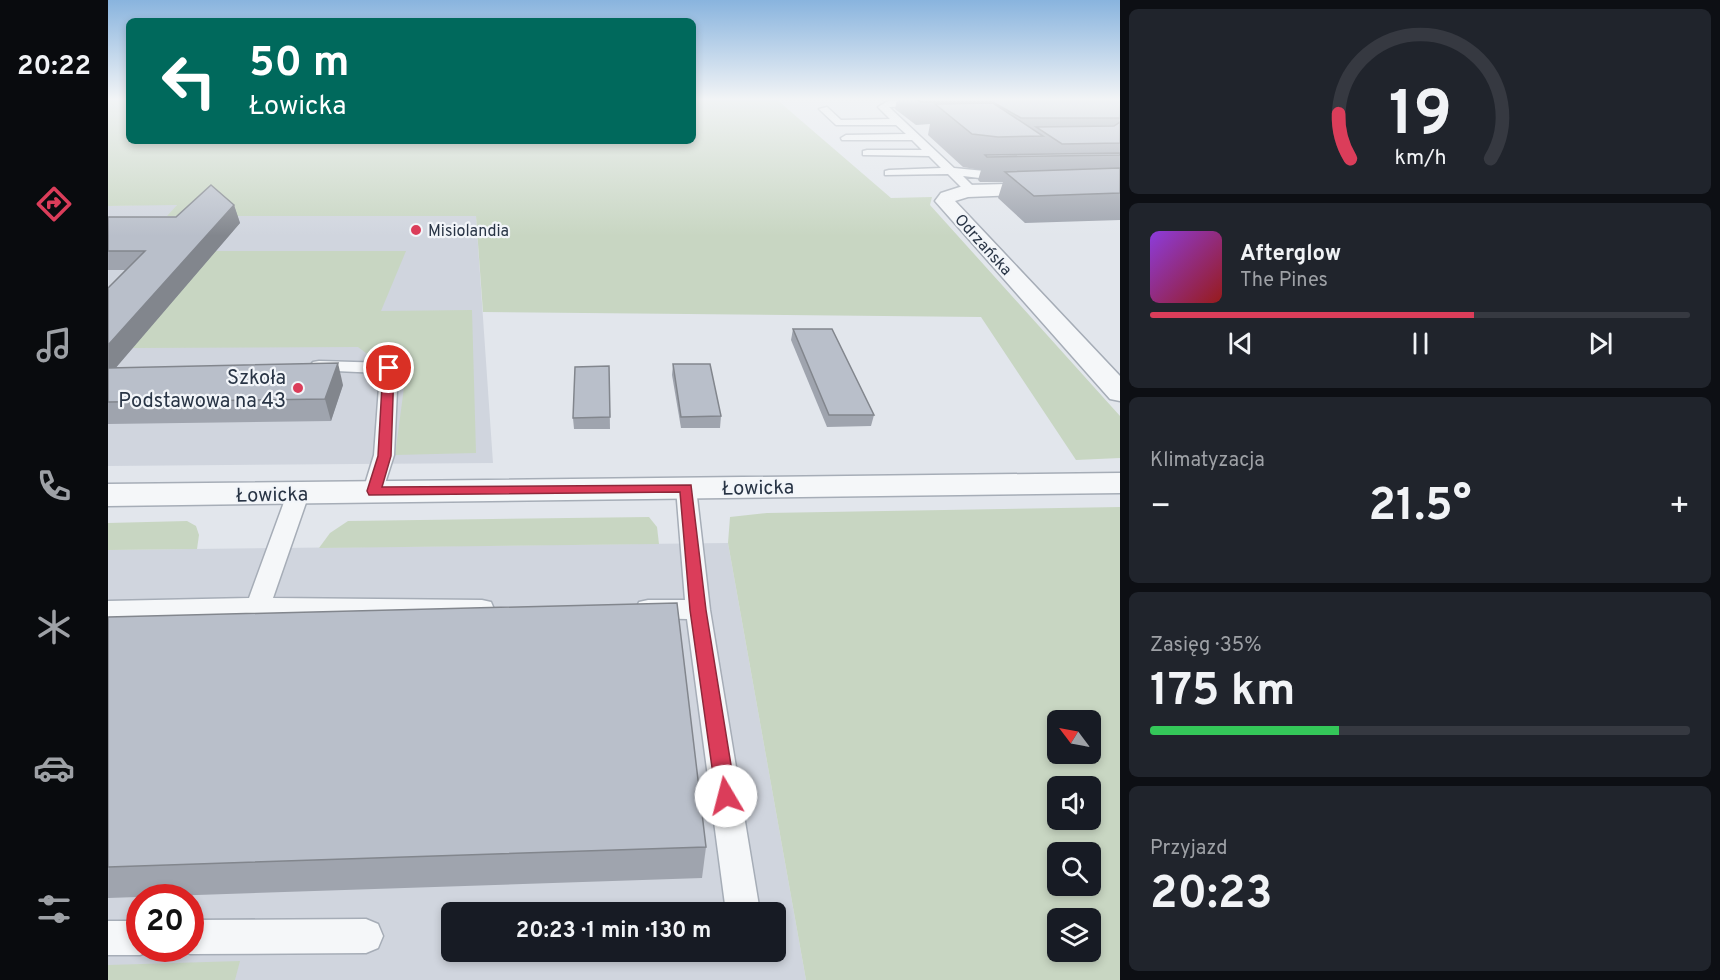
<!DOCTYPE html>
<html lang="pl">
<head>
<meta charset="utf-8">
<style>
	body { margin:0; font-family:Overpass,sans-serif; background:#20242c; color:#f1f3f6; height:100vh; display:flex; flex-direction:column; font-size:22px; white-space:nowrap }
	* { box-sizing:border-box; margin:0 }
	p { font-size:20px; color:#9ea1a6 }
	.icon { flex:none; width:33px; height:33px; fill:none; stroke:currentColor; stroke-width:2; stroke-linecap:round; stroke-linejoin:round }
	.map { position:relative; flex:1; overflow:hidden }
	.drawer { display:flex; flex-direction:column; gap:9px; padding:9px; background:#0d0f14; width:600px }
	.drawer>* { flex:none }
	.guide { position:absolute; left:18px; top:18px; width:570px; height:126px; border-radius:9px; box-shadow:0 3px 9px #0003; background:#00695c; color:#fff; overflow:hidden }
	.needle { width:39px; rotate:302deg }
	.tools { position:absolute; left:939px; top:710px; display:grid; gap:12px }
	.tools a { display:grid; place-items:center; width:54px; height:54px; border-radius:9px; background:#171b24; box-shadow:0 3px 9px #0003; font-size:30px }
	.speed { position:absolute; left:18px; top:884px; display:flex; gap:12px; font-size:30px; font-weight:700; text-align:center }
	.speed>* { display:grid; place-content:center; width:78px; height:78px; border-radius:50%; background:#171b24; box-shadow:0 3px 9px #0003; line-height:1 }
	.speed .limit { border:9px solid #d22; background:#fff; color:#111 }
	.pin { position:absolute; display:grid; place-items:center; width:51px; height:51px; color:#fff; margin:-26px; border:3px solid #fff; border-radius:50%; box-shadow:0 2px 6px #0007 }
	.me { position:absolute; width:66px; margin:-33px; rotate:352deg; stroke-linejoin:round; filter:drop-shadow(0 0 4px #0008) }
	.turn { display:flex; align-items:center; gap:21px; height:126px; padding:0 24px; font-size:27px }
	.turn .icon { width:78px; height:78px; stroke-width:2.5 }
	.turn b { display:block; font-size:42px; line-height:51px }
	.big { font-size:45px; font-weight:700; line-height:1.1 }
	.drawer .card { flex:1; display:flex; flex-direction:column; justify-content:center; gap:9px; min-width:0; padding:0 21px; border-radius:9px; background:#20242c }
	.drawer .dial { align-items:center; gap:0 }
	.dial svg { height:156px; overflow:visible; fill:none; stroke:#363941; stroke-width:7; stroke-linecap:round; text-anchor:middle }
	.dial text { fill:#f1f3f6; stroke:none }
	.song { display:flex; align-items:center; gap:18px }
	.cover { width:72px; height:72px; border-radius:9px; background:linear-gradient(135deg,hsl(270 70% 55%),hsl(0 70% 35%)) }
	.played { height:6px; border-radius:3px; background:linear-gradient(90deg,#db3d5a 60%,#363941 60%) }
	.keys { display:flex; justify-content:space-around; direction:ltr }
	.heat { display:flex; justify-content:space-between; align-items:center; font-size:33px; direction:ltr }
	.charge { height:9px; border-radius:4px; background:linear-gradient(90deg,#34c759 35%,#363941 0) }
	.trip { position:absolute; left:333px; top:902px; width:345px; height:60px; border-radius:9px; background:#171b24; box-shadow:0 3px 9px #0003; font-weight:700; line-height:60px; text-align:center }
	main { display:flex; flex:1; min-height:0 }
	.tab-bar { display:flex; flex-direction:column; width:108px; justify-content:space-around; align-items:center; background:#090b0e; color:#9ea1a6 }
	.tab-bar .icon { width:42px; height:42px }
	.tab-bar .active { color:#db3d5a }
	.tab-bar b { font-size:27px; color:#f1f3f6 }
	.map>svg:first-child { display:block }
	.built { fill:#d0d5de; fill-rule:evenodd }
	.green { fill:#c8d6c2; fill-rule:evenodd }
	.lines { fill:none; stroke-linecap:round; stroke-linejoin:round }
	.service-casing { stroke:#a6adb7; stroke-width:3 }
	.minor-casing { stroke:#a6adb7; stroke-width:3 }
	.tertiary-casing { stroke:#a6adb7; stroke-width:3 }
	.service { fill:#f5f7f9; fill-rule:evenodd }
	.minor { fill:#f5f7f9; fill-rule:evenodd }
	.tertiary { fill:#f5f7f9; fill-rule:evenodd }
	.wall { fill:#9fa4ae }
	.shaded-wall { fill:#82868d }
	.building { fill:#b9bfca; stroke:#82868d; stroke-width:1.5 }
	.route { fill:#db3d5a; stroke:#8e283a; stroke-width:1.5 }
	.poi-dot { fill:#db3d5a; stroke:#f2f5f9; stroke-width:2 }
	.labels { text-anchor:middle; stroke-width:4.5; stroke-linejoin:round; paint-order:stroke }
	.far-poi-label { font-size:16px; fill:#283445; stroke:#f2f5f9; text-anchor:start }
	.far-street-label { font-size:16px; fill:#283445; stroke:#f2f5f9 }
	.poi-label { font-size:20px; fill:#283445; stroke:#f2f5f9; text-anchor:end }
	.street-label { font-size:20px; fill:#283445; stroke:#f2f5f9 }
</style>
</head>
<body>
<main>
<nav class="tab-bar">
<b>20:22</b>
<svg class="icon active" aria-label="directions" viewBox="0 0 24 24"><path d="M12 3l9 9-9 9-9-9zM9 14v-3h6M13 9l2 2-2 2"/></svg>
<svg class="icon" aria-label="music" viewBox="0 0 24 24"><path d="M9 18V5l10-2v13"/><circle cx="6" cy="18" r="3"/><circle cx="16" cy="16" r="3"/></svg>
<svg class="icon" aria-label="phone" viewBox="0 0 24 24"><path d="M5 4h4l2 5-3 2q2 4 5 5l2-3 5 2v4C11 20 4 13 5 4z"/></svg>
<svg class="icon" aria-label="climate" viewBox="0 0 24 24"><path d="M12 3v18M4 7l16 10M4 17L20 7"/></svg>
<svg class="icon" aria-label="car" viewBox="0 0 24 24"><path d="M5 17H2v-5l4-1 3-4h7l3 4 3 1v5h-3M9 17h6M6 11h13"/><circle cx="7" cy="17" r="2"/><circle cx="17" cy="17" r="2"/></svg>
<svg class="icon" aria-label="filters" viewBox="0 0 24 24"><path d="M4 7h16M4 17h16"/><circle cx="9" cy="7" r="2"/><circle cx="15" cy="17" r="2"/></svg>
</nav>
<div class="map">
<svg width="1012" height="980" viewBox="0 0 1012 980">
	<rect width="100%" height="100%" fill="#e2e6ec"/>
	<g class="built">
		<path d="M70 204 60 216H368L385 463 0 466V206Z"/>
		<path d="M620 543 698 980H0V550ZM32 897H82V948H32ZM344 912H668V951H344Z"/>
	</g>
	<g class="green">
		<path d="M0 99H21V141H585V99H668L783 198 824 197 822 205 1012 416V458L968 460 873 317 375 312 368 216H59L69 205 0 206Z"/>
		<path d="M107 251H298L273 311 364 310 368 453 287 455 299 365 270 362 250 347 23 348Z"/>
		<path d="M1012 507V980H698L620 543 622 517 659 513ZM950 720H982V753H950ZM950 786H982V819H950ZM950 852H982V885H950ZM950 918H982V951H950Z"/>
		<path d="M541 517 549 527 551 544 211 548 222 533 240 521Z"/>
		<path d="M79 521 88 526 91 535 89 549 0 550V523Z"/>
		<path d="M132 961 127 980H0V965Z"/>
	</g>
	<g class="lines">
		<defs>
			<g id="service">
				<path d="M820 101 822 103 817 106 781 107 846 168 897 173 901 174V178L880 179 855 176 870 191 864 195 860 194 840 174 777 175V171L781 170 833 168 821 156 755 155V151L759 150H814L804 140H734L733 138 738 135 798 134 788 125H728L711 109 719 107 733 120 782 119 770 107 780 101Z"/>
				<path d="M211 361 281 363 287 364 290 368 286 455 273 496 266 498 259 496 255 491 266 455 272 373 205 370 202 366 205 362Z"/>
				<path d="M578 481 585 483 588 488 602 610 652 912H618L579 619 540 618 531 616 528 609 531 602 540 600H577L568 488 571 483Z"/>
				<path d="M190 487 197 489 201 494 165 598 374 600 383 602 386 609 383 616 374 618 150 616 0 619V601L141 598 179 494 183 489Z"/>
				<path d="M258 919 270 924 275 936 270 948 258 953 82 954 69 948H82V920Z"/>
				<path d="M0 921H32V948H45L44 950 32 955H0Z"/>
			</g>
			<path id="minor" d="M1012 181V191L860 197 847 201 1012 376V401L1002 399 827 201 833 193 858 185Z"/>
			<path id="tertiary" d="M1012 473V493L0 506V484Z"/>
		</defs>
		<use href="#service" class="service-casing"/>
		<use href="#minor" class="minor-casing"/>
		<use href="#tertiary" class="tertiary-casing"/>
		<use href="#service" class="service"/>
		<use href="#minor" class="minor"/>
		<use href="#tertiary" class="tertiary"/>
	</g>
	<g class="wall">
		<path d="M777 99H1012V220L917 223 890 198 895 182H872L870 180 873 170 855 167 820 135 822 124 808 125 787 109 789 100H778Z"/>
		<path d="M126 205 132 223 8 367 235 385 223 421 0 424V288L17 270H0V217H68Z"/>
		<path d="M685 329 766 415 763 426 719 427 683 340Z"/>
		<path d="M565 364 613 416 612 428H573L564 375Z"/>
		<path d="M501 366 502 429H466L465 418Z"/>
		<path d="M0 617 598 847 594 878 0 898Z"/>
	</g>
	<g class="shaded-wall">
		<path d="M126 205 132 223 0 377V345Z"/>
		<path d="M230 363 235 385 223 421 217 399Z"/>
	</g>
	<g class="building">
		<path d="M808 99H1012V119V118H913L885 102H813Z"/>
		<path d="M885 103 935 136 890 137 864 134 827 104Z"/>
		<path d="M1012 122V143L954 144 928 127 1006 126Z"/>
		<path d="M1012 153V155L879 157 877 155Z"/>
		<path d="M1012 168V193L926 196 897 172Z"/>
		<path d="M103 185 126 205 0 345V288L37 251H0V217H68Z"/>
		<path d="M685 329H724L766 415H721Z"/>
		<path d="M230 363 217 399 0 402V368Z"/>
		<path d="M565 364H602L613 416 573 417Z"/>
		<path d="M501 366 502 417 465 418 467 367Z"/>
		<path d="M569 603 598 847 0 867V617Z"/>
	</g>
	<linearGradient id="sky" x2="0" y2="1"><stop stop-color="#89b4de"/><stop offset="0.42" stop-color="#f2f4f6"/><stop offset="1" stop-color="#f2f4f6" stop-opacity="0"/></linearGradient>
	<rect width="1012" height="236" fill="url(#sky)"/>
	<path class="route" d="M281 364 286 368 283 456 274 487 583 485 598 610 628 796 625 802 618 805 611 802 608 796 582 610 572 492 261 495 259 491 270 456 275 368Z"/>
	<g class="poi-dot">
		<circle cx="308" cy="230" r="6"/>
		<circle cx="190" cy="388" r="6"/>
	</g>
	<g class="labels">
		<g class="far-poi-label">
			<text x="320" y="236">Misiolandia</text>
		</g>
		<g class="far-street-label">
			<text transform="translate(876 244) rotate(48)" y="6">Odrzańska</text>
		</g>
		<g class="poi-label">
			<text x="178" y="384">Szkoła<tspan x="178" dy="23">Podstawowa na 43</tspan></text>
		</g>
		<g class="street-label">
			<text transform="translate(650 487) rotate(-1)" y="7">Łowicka</text>
			<text transform="translate(164 494) rotate(-1)" y="7">Łowicka</text>
		</g>
	</g>
</svg>
<div class="tools">
<a><svg class="needle" viewBox="-14 -14 28 28"><path d="M0-13l5 13h-10z" fill="#e53935"/><path d="M0 13l5-13h-10z" fill="#9ea1a6"/></svg></a>
<a><svg class="icon" aria-label="sound" viewBox="0 0 24 24"><path d="M4 9h4l5-4v14l-5-4H4zM17 9q2 3 0 6"/></svg></a>
<a><svg class="icon" aria-label="search" viewBox="0 0 24 24"><circle cx="10" cy="10" r="6"/><path d="M15 15l6 6"/></svg></a>
<a><svg class="icon" aria-label="layers" viewBox="0 0 24 24"><path d="M12 4l9 5-9 5-9-5zM3 14l9 5 9-5"/></svg></a>
</div>
<div class="speed"><div class="limit">20</div></div>
<div class="pin" style="left:281px;top:368px;background:#d93025"><svg class="icon" aria-label="arrive" viewBox="0 0 24 24"><path d="M6 21V4h12l-3 4 3 4H6"/></svg></div>
<svg class="me" style="left:618px;top:796px" viewBox="-20 -20 40 40"><circle r="19" fill="#fff"/><path d="M0-13L10 11 0 6-10 11z" fill="#db3d5a"/></svg>
<div class="trip">20:23 · 1 min · 130 m</div>
<div class="guide">
<div class="turn"><svg class="icon" aria-label="left" viewBox="0 0 24 24"><path d="M17 20v-9H6M10 6l-5 5 5 5"/></svg><div><b>50 m</b>Łowicka</div></div>
</div>
</div>
<section class="drawer">
<div class="card dial"><svg viewBox="0 0 100 80">
<path d="M14 69A42 42 0 1 1 86 69"/>
<path d="M14 69A42 42 0 0 1 8 46" stroke="#db3d5a"/>
<text x="50" y="56" font-size="32" font-weight="700">19</text>
<text x="50" y="72" font-size="11">km/h</text>
</svg></div>
<div class="card">
<div class="song"><i class="cover"></i><div><b>Afterglow</b><p>The Pines</p></div></div>
<div class="played"></div>
<div class="keys"><svg class="icon" aria-label="previous" viewBox="0 0 24 24"><path d="M18 5L8 12l10 7zM5 5v14"/></svg><svg class="icon" aria-label="pause" viewBox="0 0 24 24"><path d="M8 5v14M16 5v14"/></svg><svg class="icon" aria-label="next" viewBox="0 0 24 24"><path d="M6 5l10 7-10 7zM19 5v14"/></svg></div>
</div>
<div class="card"><p>Klimatyzacja</p>
<div class="heat"><a>−</a><b class="big">21.5°</b><a>+</a></div>
</div>
<div class="card"><p>Zasięg · 35%</p><b class="big">175 km</b><div class="charge"></div></div>
<div class="card"><p>Przyjazd</p><b class="big">20:23</b></div>
</section>
</main>
</body>
</html>
